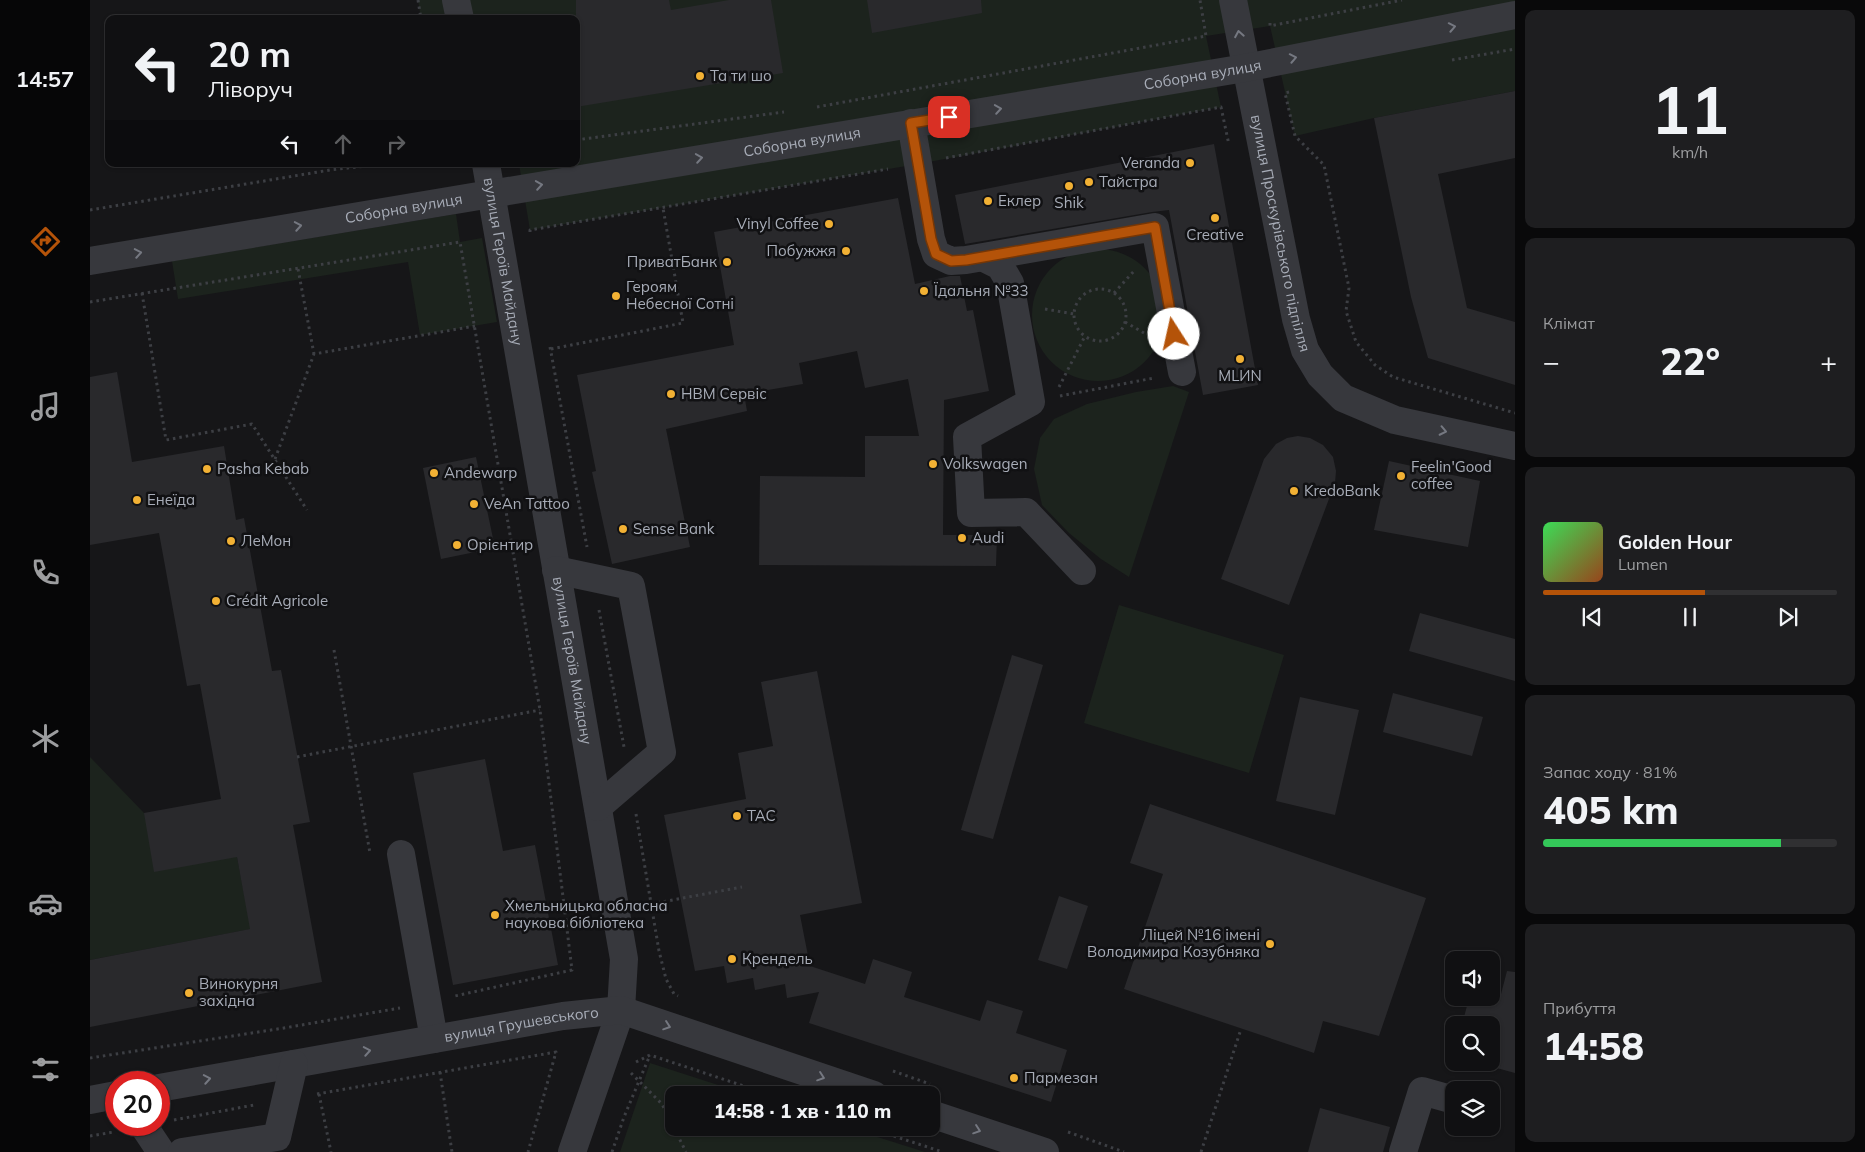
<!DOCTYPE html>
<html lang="uk">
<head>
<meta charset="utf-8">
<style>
	body { margin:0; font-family:Mulish,sans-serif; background:#1e1e20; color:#f1f3f6; height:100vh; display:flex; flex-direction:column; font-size:19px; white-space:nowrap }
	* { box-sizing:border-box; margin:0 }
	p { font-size:16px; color:#9c9d9f }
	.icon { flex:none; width:28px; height:28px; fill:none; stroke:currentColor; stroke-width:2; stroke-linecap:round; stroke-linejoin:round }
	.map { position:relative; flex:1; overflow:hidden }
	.side { display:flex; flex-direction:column; gap:10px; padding:10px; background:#09090a; width:350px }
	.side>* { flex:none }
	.guide { position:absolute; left:15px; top:15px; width:475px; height:152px; border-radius:10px; box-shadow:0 1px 4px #0004,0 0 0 1px #303032; background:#101012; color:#f1f3f6; overflow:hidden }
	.tools { position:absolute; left:1355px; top:951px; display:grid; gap:10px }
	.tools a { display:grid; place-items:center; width:55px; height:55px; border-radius:10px; background:#101012; box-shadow:0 1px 4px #0004,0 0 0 1px #303032; font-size:25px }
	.speed { position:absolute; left:15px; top:1071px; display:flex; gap:10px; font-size:25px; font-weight:700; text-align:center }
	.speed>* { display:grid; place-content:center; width:65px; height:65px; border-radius:50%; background:#101012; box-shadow:0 1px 4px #0004,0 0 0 1px #303032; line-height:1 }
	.speed .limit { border:8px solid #d22; background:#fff; color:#111 }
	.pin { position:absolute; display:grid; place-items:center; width:42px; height:42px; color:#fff; margin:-21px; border-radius:10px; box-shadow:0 2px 8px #0006 }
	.me { position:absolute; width:55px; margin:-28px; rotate:350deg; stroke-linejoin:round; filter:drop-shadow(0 0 4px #0008) }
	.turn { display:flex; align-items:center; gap:18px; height:105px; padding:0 20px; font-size:22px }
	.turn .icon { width:65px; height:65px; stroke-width:2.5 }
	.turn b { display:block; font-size:35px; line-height:42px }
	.lanes { display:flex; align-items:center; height:48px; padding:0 20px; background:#0003; justify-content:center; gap:25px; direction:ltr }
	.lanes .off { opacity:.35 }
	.big { font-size:38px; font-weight:800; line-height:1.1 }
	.side .card { flex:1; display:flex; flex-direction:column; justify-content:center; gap:8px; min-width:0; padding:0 18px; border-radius:10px; background:#1e1e20 }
	.side .dial { align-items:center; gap:0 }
	.dial b { font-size:65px; line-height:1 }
	.song { display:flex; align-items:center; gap:15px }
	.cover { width:60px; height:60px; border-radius:8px; background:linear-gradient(135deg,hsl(130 70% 55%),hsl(20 70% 35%)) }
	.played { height:5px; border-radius:2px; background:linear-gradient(90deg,#b45309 55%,#303032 55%) }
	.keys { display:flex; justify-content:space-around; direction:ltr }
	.heat { display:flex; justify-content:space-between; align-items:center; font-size:28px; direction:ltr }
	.charge { height:8px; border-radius:4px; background:linear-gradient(90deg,#34c759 81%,#303032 0) }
	.trip { position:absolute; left:575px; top:1086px; width:275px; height:50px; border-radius:10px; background:#101012; box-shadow:0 1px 4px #0004,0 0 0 1px #303032; font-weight:800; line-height:50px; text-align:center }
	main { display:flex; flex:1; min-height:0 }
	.tab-bar { display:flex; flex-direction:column; width:90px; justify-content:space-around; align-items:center; background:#060607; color:#9c9d9f }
	.tab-bar .icon { width:35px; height:35px }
	.tab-bar .selected { color:#b45309 }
	.tab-bar b { font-size:22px; color:#f1f3f6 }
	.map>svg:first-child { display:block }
	.green { fill:#1c231d }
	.building { fill:#29292c }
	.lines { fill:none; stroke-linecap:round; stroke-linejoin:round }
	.path { stroke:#3d3f44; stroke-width:3; stroke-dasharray:2.5 4; stroke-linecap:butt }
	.minor { stroke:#37383d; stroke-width:28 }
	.oneway { stroke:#757881 }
	.route-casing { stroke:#753606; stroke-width:12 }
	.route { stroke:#b45309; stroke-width:9 }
	.poi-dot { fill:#f2b134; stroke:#111113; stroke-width:2 }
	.labels { text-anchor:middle; stroke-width:5; stroke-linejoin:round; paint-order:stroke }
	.street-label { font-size:15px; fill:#a8adb8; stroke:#111113 }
	.poi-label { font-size:15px; fill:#a8adb8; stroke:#111113; text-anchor:start }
</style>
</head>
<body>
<main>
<nav class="tab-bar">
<b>14:57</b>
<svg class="icon selected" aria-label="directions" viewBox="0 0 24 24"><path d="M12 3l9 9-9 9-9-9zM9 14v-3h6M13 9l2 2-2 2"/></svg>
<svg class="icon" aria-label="music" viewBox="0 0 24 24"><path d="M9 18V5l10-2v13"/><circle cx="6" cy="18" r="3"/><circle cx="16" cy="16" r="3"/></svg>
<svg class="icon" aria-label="phone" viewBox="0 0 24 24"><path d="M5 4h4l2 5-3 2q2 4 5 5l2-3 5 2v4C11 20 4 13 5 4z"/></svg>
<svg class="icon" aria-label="climate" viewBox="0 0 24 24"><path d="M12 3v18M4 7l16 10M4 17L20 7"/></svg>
<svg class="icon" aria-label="car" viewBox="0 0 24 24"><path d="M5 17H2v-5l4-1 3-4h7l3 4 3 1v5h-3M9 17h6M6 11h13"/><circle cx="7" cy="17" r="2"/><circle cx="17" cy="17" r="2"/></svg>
<svg class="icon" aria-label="filters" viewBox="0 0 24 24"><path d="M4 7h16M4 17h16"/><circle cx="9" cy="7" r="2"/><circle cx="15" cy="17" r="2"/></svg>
</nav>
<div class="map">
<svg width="1425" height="1152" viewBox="0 0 1425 1152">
	<rect width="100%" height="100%" fill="#161618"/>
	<g class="green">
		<path d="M328 0H1425V91L1284 118 1205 136 1180 26 1116 36 1131 107 828 164 440 230 429 164H486V19H331Z"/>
		<path d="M366 214 370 242 392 238 407 322 330 335 318 262 88 299 82 261Z"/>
		<circle cx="1008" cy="315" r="66"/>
		<path d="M1083 386 1099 392 1039 577 1011 559 979 533 952 505 944 469 950 438 964 419 997 404 1046 392Z"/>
		<path d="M1029 605 1194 655 1159 773 994 723Z"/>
		<path d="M0 757 54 813 147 857 161 929 0 960Z"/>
		<path d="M560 1063 659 1095H584V1128H759L835 1152H530Z"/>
	</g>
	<g class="building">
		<path d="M486 0H579L581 10 639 0H681L693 73 486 107Z"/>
		<path d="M777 0H891L892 13 782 33Z"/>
		<path d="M1425 91V158L1348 174 1377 308 1425 322V385L1338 358 1321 297 1284 118Z"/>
		<path d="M1124 144 1168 385 1113 395 1079 210 1062 212 875 244 865 195Z"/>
		<path d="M808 198 825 284 860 276H870L877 311 883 310 899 391 854 400 853 535H907L906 566 669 565 670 476 775 477V436H829L818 379 775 388 767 351 709 363 713 384 654 394 657 411 576 429 600 547 522 564 502 472 506 471 487 375 644 345 624 232Z"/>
		<path d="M27 372 42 462 134 446 146 520 154 518 182 671 191 670 220 822 203 825 232 982 0 1027V960L160 929 147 857 64 872 54 813 131 799 110 684 97 686 69 533 0 545V377Z"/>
		<path d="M1208 436 1220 438 1233 445 1243 457 1246 471 1245 483 1199 605 1131 579 1174 459 1186 444 1197 438Z"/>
		<path d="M386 457 405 548 351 559 333 468Z"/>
		<path d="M1299 461 1390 481 1378 547 1284 530Z"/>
		<path d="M1330 613 1425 639V681L1319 651Z"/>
		<path d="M922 655 953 665 903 839 871 830Z"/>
		<path d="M727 671 772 903 710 915 720 966 775 984 783 959 822 972 814 997 890 1021 897 1000 933 1011 926 1033 977 1050 961 1102 719 1023 729 992 697 998 695 984 665 990 663 978 637 983 634 966 605 971 574 815 656 799 648 753 683 746 671 682Z"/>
		<path d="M1303 693 1393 717 1382 756 1293 732Z"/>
		<path d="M1210 697 1269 710 1245 815 1186 801Z"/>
		<path d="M395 759 413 851 445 845 468 965 363 985 323 773Z"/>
		<path d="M1060 804 1336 898 1289 1036 1233 1021 1224 1053 1034 989 1073 874 1040 863Z"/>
		<path d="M969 896 998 906 977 969 948 960Z"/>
		<path d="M1417 971 1425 972V1073L1392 1064 1393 1062H1401L1402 1025H1372L1379 998H1410Z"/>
		<path d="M1230 1108 1300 1127 1293 1152H1218Z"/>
	</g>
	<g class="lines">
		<g class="path">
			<path d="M328 0 331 19"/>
			<path d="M1180 23V26L1312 0"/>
			<path d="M1362 60 1425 49"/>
			<path d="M1199 92 1195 93 1205 136 1234 165 1259 288 1256 311 1266 342 1285 365 1303 377 1425 413"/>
			<path d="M727 107 1116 36 1110 0"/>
			<path d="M486 140 694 112"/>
			<path d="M856 158 1131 107 1139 145"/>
			<path d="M0 210 240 170 294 164"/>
			<path d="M440 232V230L798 169"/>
			<path d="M208 269 224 354"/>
			<circle cx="1010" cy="315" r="26"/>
			<path d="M52 293 76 440 162 424 217 510"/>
			<path d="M1024 293 1044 271"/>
			<path d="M0 302 370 242 450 710 482 970 365 996"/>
			<path d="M955 309 984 314"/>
			<path d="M1035 322 1054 333"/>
			<path d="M460 347 497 547"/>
			<path d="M461 349 593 323 573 208"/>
			<path d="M969 387 995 336"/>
			<path d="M970 396 1064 378"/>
			<path d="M185 459 224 354 385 326"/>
			<path d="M509 610 534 747"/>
			<path d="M244 650 280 853"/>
			<path d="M207 757 450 710"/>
			<path d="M546 814 569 951 576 979 584 994 588 996"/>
			<path d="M561 904 652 887"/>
			<path d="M0 1058 194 1028 310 1008"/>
			<path d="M546 1062 560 1055 681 1095"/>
			<path d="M803 1071 840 1084"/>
			<path d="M350 1072 362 1152"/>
			<path d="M541 1073 572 1104 584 1127"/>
			<path d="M227 1094 466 1052 438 1152"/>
			<path d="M229 1094 241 1152"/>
			<path d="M84 1120 164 1105"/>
			<path d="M584 1128 596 1152"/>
			<path d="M779 1128 853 1152"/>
			<path d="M978 1132 1034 1152"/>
			<path d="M0 1136 24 1132"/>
			<path d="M522 1152 534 1117 560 1055"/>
			<path d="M1111 1152 1151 1029"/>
		</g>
		<g class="minor">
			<path d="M366 0 370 19"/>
			<path id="s1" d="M1143 0 1206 319 1215 350 1230 375 1253 398 1305 420 1425 446"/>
			<path d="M821 123 841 239 846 254 861 261 876 260 1065 227 1092 372"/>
			<path id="s2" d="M396 164 534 959 531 1010 482 1152"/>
			<path d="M894 258 910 266 920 283 941 402 877 437 881 513 936 512 992 571"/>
			<path id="s3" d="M0 261 1155 68 1425 15"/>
			<path d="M466 570 541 586 572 752 508 807"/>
			<path d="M311 854 344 1039"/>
			<path id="s4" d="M69 1088 473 1016 531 1010 784 1095"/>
			<path d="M0 1100 26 1095"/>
			<path d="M841 1114 955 1152"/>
			<path d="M53 1125 71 1152"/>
			<path d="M92 1152 187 1137 204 1064"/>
			<path d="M1313 1152 1332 1091 1364 1100"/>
		</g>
	</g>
	<defs><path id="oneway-chevron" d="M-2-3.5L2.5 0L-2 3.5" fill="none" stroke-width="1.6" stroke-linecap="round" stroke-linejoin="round" transform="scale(1.25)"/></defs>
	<g class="oneway">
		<use href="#oneway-chevron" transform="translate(1362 27) rotate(-11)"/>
		<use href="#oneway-chevron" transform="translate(1149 34) rotate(-100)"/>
		<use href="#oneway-chevron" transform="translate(1203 58) rotate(-11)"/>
		<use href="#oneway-chevron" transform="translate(908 109) rotate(-9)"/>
		<use href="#oneway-chevron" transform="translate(609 158) rotate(-9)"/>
		<use href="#oneway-chevron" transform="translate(449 185) rotate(-9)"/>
		<use href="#oneway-chevron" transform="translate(208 226) rotate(-10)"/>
		<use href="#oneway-chevron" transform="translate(48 253) rotate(-10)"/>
		<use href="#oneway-chevron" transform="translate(1353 431) rotate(12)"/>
		<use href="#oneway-chevron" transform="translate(577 1026) rotate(19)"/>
		<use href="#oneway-chevron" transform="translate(277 1051) rotate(-10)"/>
		<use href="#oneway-chevron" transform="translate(731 1077) rotate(19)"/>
		<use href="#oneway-chevron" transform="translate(117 1079) rotate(-10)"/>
		<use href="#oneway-chevron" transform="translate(887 1130) rotate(19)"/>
	</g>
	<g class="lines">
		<defs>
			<path id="route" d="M859 117 821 123 841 239 846 254 861 261 876 260 1065 227 1084 334"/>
		</defs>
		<use href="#route" class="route-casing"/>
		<use href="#route" class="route"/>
	</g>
	<g class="poi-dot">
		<circle cx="610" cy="76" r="5"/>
		<circle cx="1100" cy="163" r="5"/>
		<circle cx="999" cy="182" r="5"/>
		<circle cx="979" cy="186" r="5"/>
		<circle cx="898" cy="201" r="5"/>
		<circle cx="1125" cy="218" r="5"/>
		<circle cx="739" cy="224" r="5"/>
		<circle cx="756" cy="251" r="5"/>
		<circle cx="637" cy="262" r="5"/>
		<circle cx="834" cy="291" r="5"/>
		<circle cx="526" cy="296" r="5"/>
		<circle cx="1150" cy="359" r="5"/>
		<circle cx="581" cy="394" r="5"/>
		<circle cx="843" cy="464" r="5"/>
		<circle cx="117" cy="469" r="5"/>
		<circle cx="344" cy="473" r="5"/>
		<circle cx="1311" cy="476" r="5"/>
		<circle cx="1204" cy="491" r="5"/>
		<circle cx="47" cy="500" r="5"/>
		<circle cx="384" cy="504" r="5"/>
		<circle cx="533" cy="529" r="5"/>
		<circle cx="872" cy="538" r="5"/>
		<circle cx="141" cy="541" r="5"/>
		<circle cx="367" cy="545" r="5"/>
		<circle cx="126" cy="601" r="5"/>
		<circle cx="647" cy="816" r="5"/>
		<circle cx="405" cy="915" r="5"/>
		<circle cx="1180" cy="944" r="5"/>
		<circle cx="642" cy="959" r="5"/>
		<circle cx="99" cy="993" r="5"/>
		<circle cx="924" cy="1078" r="5"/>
	</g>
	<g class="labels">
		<g class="street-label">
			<text dy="5" stroke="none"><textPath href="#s3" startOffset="1128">Соборна вулиця</textPath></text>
			<text dy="5" stroke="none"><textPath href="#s3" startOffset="722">Соборна вулиця</textPath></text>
			<text dy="5" stroke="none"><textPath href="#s3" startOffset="318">Соборна вулиця</textPath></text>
			<text dy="5" stroke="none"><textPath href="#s1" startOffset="238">вулиця Проскурівського підпілля</textPath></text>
			<text dy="5" stroke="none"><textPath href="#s2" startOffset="99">вулиця Героїв Майдану</textPath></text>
			<text dy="5" stroke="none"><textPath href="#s2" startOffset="504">вулиця Героїв Майдану</textPath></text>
			<text dy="5" stroke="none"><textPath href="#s4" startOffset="368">вулиця Грушевського</textPath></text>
		</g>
		<g class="poi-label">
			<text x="620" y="81">Та ти шо</text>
			<text x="1090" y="168" text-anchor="end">Veranda</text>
			<text x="1009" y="187">Тайстра</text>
			<text x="908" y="206">Еклер</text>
			<text x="979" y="208" text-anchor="middle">Shik</text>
			<text x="729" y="229" text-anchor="end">Vinyl Coffee</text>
			<text x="1125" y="240" text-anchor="middle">Creative</text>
			<text x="746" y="256" text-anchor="end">Побужжя</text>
			<text x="627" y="267" text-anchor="end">ПриватБанк</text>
			<text x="536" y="292">Героям<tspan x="536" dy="17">Небесної Сотні</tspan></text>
			<text x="844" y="296">Їдальня №33</text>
			<text x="1150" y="381" text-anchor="middle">MLИN</text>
			<text x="591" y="399">НВМ Сервіс</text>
			<text x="853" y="469">Volkswagen</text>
			<text x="1321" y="472">Feelin'Good<tspan x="1321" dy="17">coffee</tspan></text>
			<text x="127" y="474">Pasha Kebab</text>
			<text x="354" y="478">Andewarp</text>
			<text x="1214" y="496">KredoBank</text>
			<text x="57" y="505">Енеїда</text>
			<text x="394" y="509">VeAn Tattoo</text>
			<text x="543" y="534">Sense Bank</text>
			<text x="882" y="543">Audi</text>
			<text x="151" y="546">ЛеМон</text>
			<text x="377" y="550">Орієнтир</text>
			<text x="136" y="606">Crédit Agricole</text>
			<text x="657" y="821">ТАС</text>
			<text x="415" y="911">Хмельницька обласна<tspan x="415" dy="17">наукова бібліотека</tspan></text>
			<text x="1170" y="940" text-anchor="end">Ліцей №16 імені<tspan x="1170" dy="17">Володимира Козубняка</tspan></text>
			<text x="652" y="964">Крендель</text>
			<text x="109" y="989">Винокурня<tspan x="109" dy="17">західна</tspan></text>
			<text x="934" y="1083">Пармезан</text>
		</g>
	</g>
</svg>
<div class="tools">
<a><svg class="icon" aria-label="sound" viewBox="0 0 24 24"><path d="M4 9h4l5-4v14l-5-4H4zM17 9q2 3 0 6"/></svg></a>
<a><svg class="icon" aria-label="search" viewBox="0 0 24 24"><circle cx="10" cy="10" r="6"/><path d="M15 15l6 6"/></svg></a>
<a><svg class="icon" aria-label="layers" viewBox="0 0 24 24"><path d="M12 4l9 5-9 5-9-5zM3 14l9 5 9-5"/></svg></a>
</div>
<div class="speed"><div class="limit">20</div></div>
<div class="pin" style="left:859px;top:117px;background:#d93025"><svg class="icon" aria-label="arrive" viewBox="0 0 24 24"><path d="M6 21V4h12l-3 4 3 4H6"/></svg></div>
<svg class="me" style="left:1084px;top:334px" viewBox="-20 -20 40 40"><circle r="19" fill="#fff"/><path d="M0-13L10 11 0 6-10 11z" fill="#b45309"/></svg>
<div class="trip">14:58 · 1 хв · 110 m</div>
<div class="guide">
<div class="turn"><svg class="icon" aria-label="left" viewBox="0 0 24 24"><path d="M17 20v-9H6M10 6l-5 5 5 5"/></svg><div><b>20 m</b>Ліворуч</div></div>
<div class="lanes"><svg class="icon" aria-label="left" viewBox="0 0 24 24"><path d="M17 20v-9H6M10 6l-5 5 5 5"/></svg><svg class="icon off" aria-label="ahead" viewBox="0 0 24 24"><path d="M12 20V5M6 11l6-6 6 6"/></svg><svg class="icon off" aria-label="right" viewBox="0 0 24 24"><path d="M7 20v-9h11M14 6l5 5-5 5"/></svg></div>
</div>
</div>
<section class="side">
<div class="card dial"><b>11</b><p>km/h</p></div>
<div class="card"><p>Клімат</p>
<div class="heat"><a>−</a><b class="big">22°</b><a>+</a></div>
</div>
<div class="card">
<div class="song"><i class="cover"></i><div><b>Golden Hour</b><p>Lumen</p></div></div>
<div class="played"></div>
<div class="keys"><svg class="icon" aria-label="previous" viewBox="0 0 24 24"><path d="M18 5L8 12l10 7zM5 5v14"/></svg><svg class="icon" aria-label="pause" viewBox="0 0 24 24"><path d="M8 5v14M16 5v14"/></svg><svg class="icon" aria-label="next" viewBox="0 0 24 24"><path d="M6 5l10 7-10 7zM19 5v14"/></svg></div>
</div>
<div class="card"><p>Запас ходу · 81%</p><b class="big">405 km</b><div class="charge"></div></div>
<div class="card"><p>Прибуття</p><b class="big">14:58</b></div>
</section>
</main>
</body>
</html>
